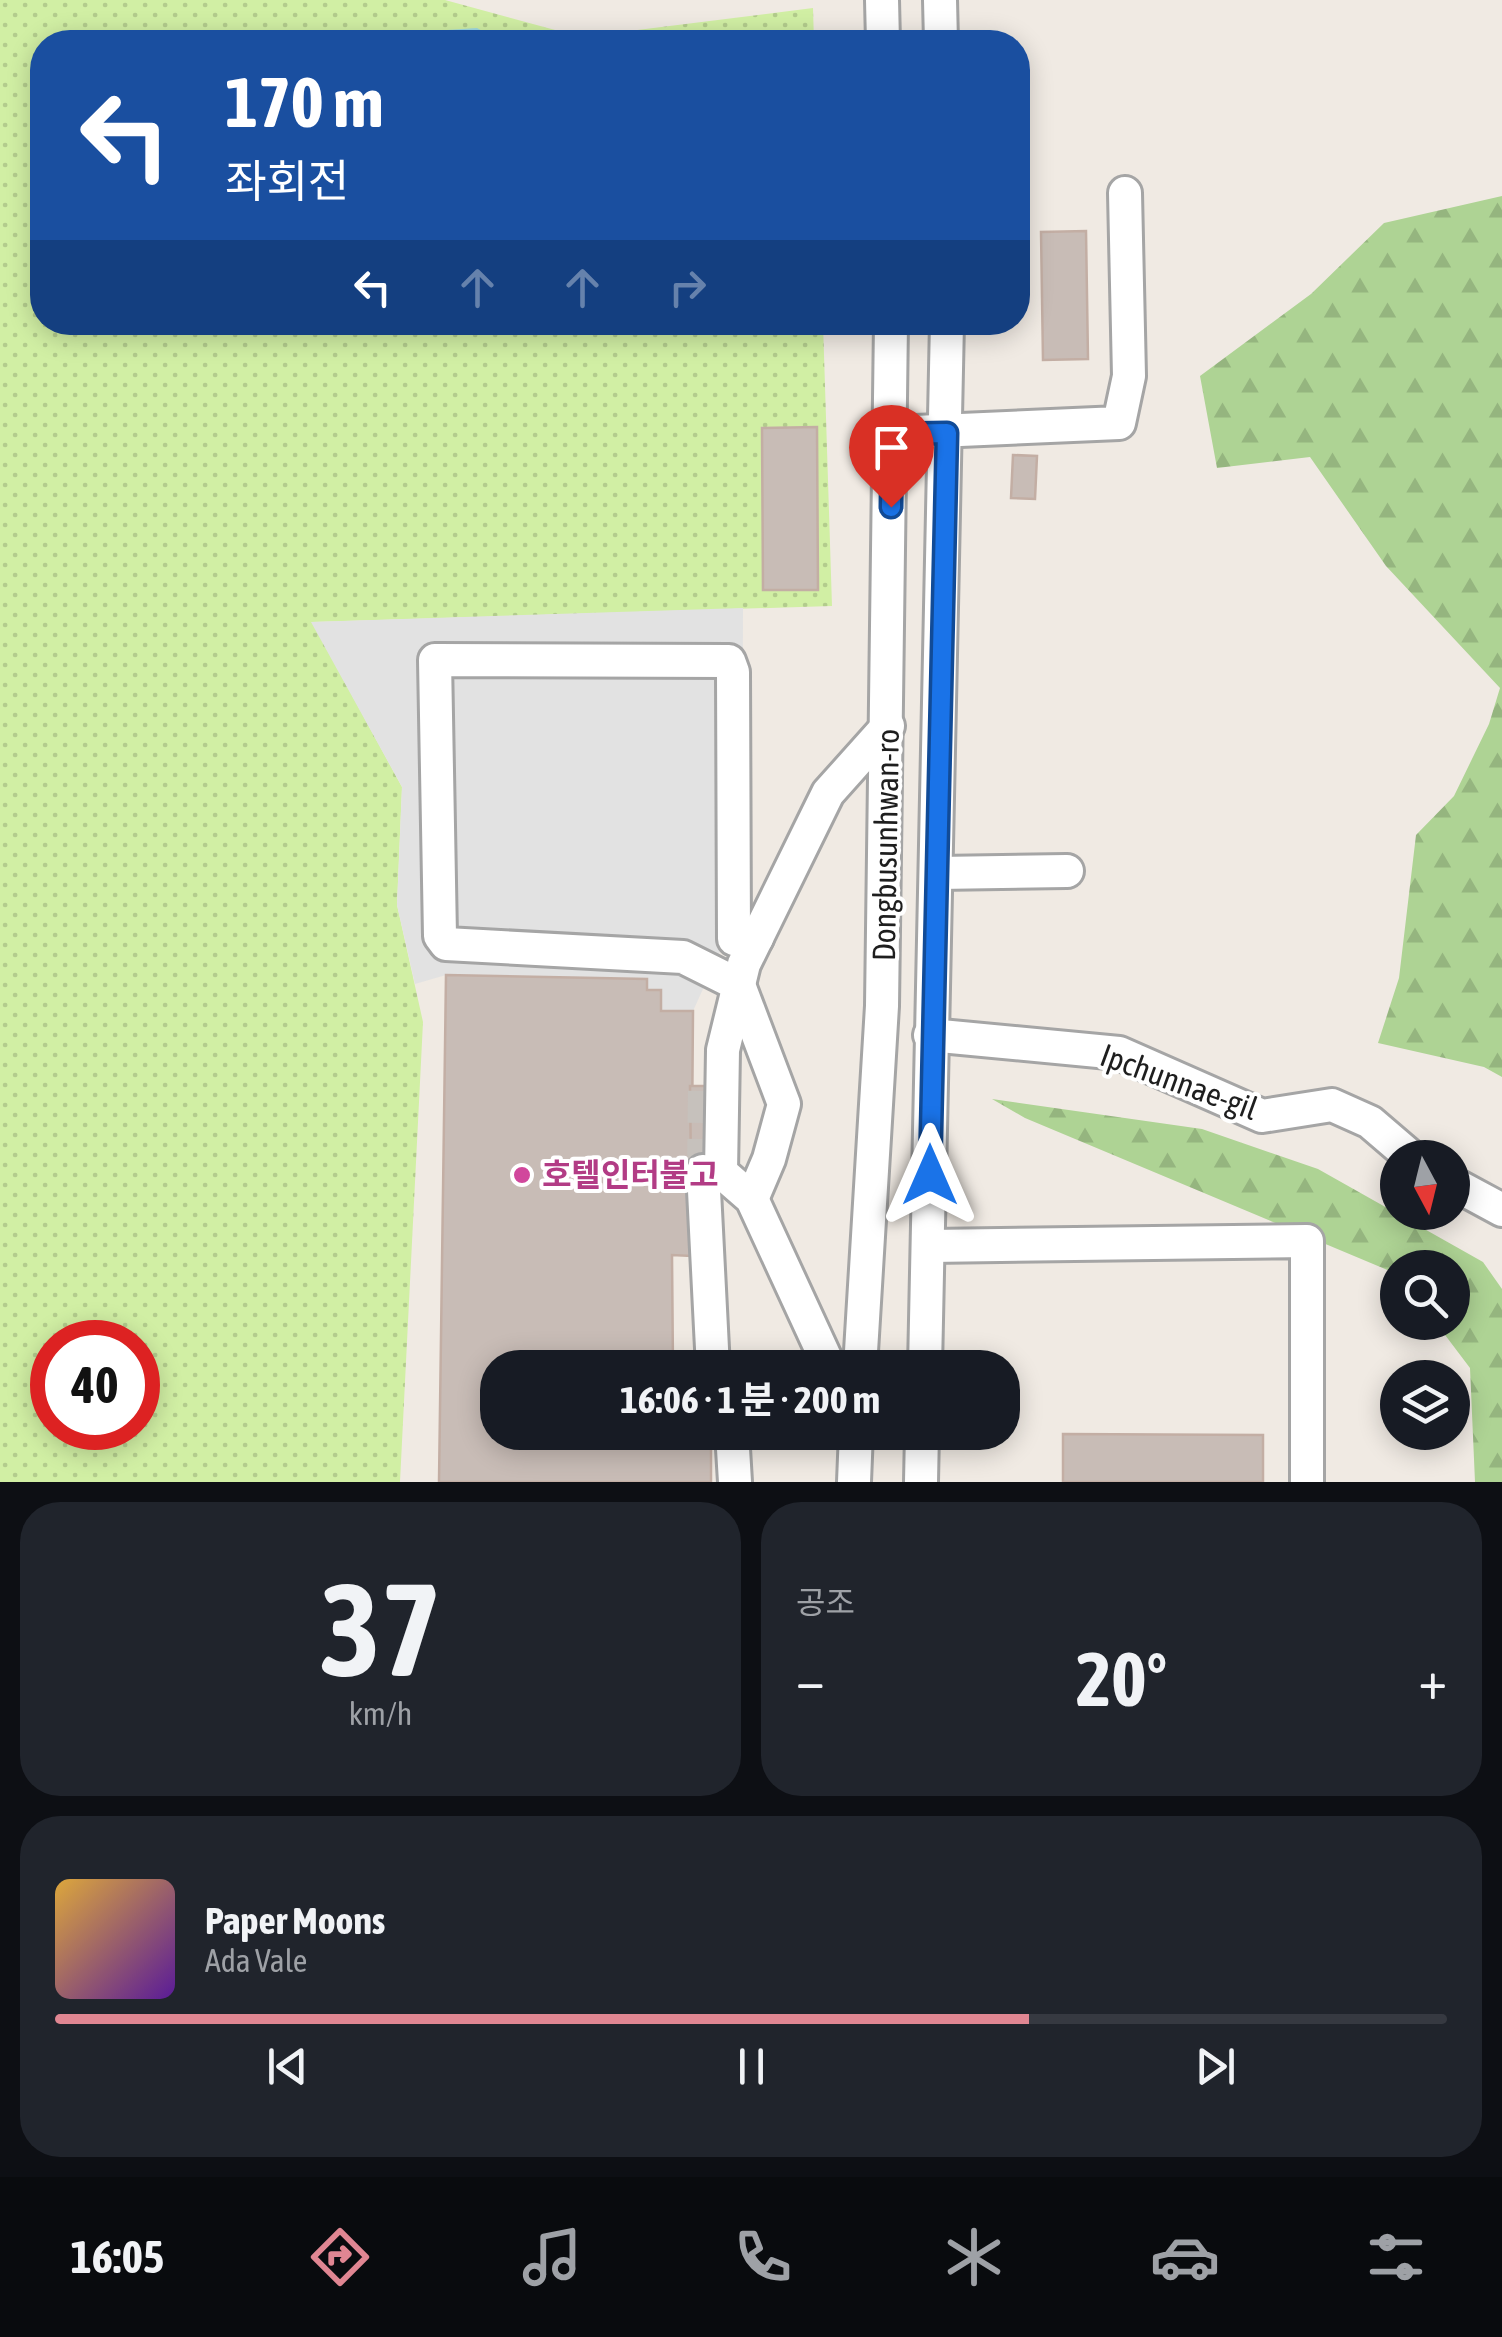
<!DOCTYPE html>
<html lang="ko">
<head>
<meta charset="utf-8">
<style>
	body { margin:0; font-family:"Asap Condensed","Noto Sans KR",sans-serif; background:#20242c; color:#f1f3f6; height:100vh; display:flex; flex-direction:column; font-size:38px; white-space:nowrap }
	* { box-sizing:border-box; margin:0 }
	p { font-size:32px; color:#9ea1a6 }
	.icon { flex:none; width:55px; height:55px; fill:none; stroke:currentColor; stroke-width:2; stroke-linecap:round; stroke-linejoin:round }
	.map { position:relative; height:1482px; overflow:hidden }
	.details { display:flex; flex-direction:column; gap:20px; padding:20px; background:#0d0f14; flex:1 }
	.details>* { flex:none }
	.banner { position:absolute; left:30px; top:30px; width:1000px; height:305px; border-radius:40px; box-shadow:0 5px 25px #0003; background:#1a4fa0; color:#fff; overflow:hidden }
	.needle { width:65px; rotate:173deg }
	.buttons { position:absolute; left:1380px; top:1140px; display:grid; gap:20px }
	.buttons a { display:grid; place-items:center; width:90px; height:90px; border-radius:50%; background:#171b24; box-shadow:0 5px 25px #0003; font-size:50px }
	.speed { position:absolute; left:30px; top:1320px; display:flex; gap:20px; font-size:50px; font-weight:700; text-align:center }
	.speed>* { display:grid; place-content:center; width:130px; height:130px; border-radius:50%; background:#171b24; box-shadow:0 5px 25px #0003; line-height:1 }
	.speed .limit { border:15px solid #d22; background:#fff; color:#111 }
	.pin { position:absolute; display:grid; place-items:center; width:85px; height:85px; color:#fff; margin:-102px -42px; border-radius:50% 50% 50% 0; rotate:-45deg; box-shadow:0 0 10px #0007 }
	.pin .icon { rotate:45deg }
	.me { position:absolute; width:110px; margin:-55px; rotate:0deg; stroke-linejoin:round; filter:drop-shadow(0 0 8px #0008) }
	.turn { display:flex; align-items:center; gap:35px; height:210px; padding:0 30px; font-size:45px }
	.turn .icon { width:130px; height:130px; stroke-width:2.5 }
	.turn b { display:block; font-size:70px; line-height:85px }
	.lanes { display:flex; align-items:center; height:95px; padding:0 30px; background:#0003; justify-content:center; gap:50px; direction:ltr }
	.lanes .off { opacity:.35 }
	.big { font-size:75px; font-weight:700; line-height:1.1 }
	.details .card { flex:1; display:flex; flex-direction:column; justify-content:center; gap:15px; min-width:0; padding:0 35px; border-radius:40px; background:#20242c }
	.details .dial { align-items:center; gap:0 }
	.dial b { font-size:130px; line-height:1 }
	.song { display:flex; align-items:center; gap:30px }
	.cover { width:120px; height:120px; border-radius:15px; background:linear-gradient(135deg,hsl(40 70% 55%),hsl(270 70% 35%)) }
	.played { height:10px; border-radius:5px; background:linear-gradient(90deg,#e08692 70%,#363941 70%) }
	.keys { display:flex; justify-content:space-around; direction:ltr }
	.heat { display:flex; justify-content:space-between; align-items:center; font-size:55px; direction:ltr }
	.details .tiles { flex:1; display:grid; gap:20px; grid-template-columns:1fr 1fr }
	.card:last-child { grid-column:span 2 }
	.trip { position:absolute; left:480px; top:1350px; width:540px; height:100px; border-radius:40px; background:#171b24; box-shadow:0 5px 25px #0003; font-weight:700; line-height:100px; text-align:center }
	.menu { display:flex; height:160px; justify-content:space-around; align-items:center; background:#090b0e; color:#9ea1a6 }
	.menu .icon { width:70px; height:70px }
	.menu .current { color:#e08692 }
	.menu b { font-size:45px; color:#f1f3f6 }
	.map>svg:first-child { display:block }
	.grass { fill:url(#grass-dots); fill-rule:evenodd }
	.forest { fill:url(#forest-firs) }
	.parking { fill:#e2e2e2 }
	.water { fill:#9fdae2 }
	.building { fill:#c8bcb6; stroke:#c3aea4; stroke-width:2.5 }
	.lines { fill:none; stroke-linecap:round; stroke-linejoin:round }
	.minor-tunnel { stroke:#c6c1bc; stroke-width:32; stroke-dasharray:32 16; stroke-linecap:butt }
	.minor-casing { stroke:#a5a5a5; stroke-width:38 }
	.minor { stroke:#fff; stroke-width:32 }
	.route-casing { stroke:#114b97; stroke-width:25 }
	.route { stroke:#1a73e8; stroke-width:18 }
	.hotel-dot { fill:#d1479c; stroke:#fff; stroke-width:4 }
	.labels { text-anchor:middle; stroke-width:8; stroke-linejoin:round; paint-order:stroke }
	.street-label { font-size:32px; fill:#1e1e1e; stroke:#fff }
	.hotel-label { font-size:32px; font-weight:bold; fill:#b23c85; stroke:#fff; text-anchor:start }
</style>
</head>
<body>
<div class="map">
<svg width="1502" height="1482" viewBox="0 0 1502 1482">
	<defs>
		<pattern id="grass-dots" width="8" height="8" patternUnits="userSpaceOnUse" patternTransform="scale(2.5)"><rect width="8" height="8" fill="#d1efa4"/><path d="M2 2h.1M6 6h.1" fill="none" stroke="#b3cc8d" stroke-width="1.8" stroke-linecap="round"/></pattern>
		<pattern id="forest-firs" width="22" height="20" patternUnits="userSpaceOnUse" patternTransform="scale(2.5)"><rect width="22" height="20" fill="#aed394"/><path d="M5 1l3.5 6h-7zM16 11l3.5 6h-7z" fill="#95b57f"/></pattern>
	</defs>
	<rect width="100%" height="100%" fill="#f0eae3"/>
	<path class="grass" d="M0 0H445L581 37 813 8 814 42H42V322L823 323 832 606 312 622 402 787 397 905 423 1022 400 1482H0ZM52 1342H138V1428H52Z"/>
	<g class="forest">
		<path d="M1502 196V1077L1484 1067 1378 1043 1399 978 1416 835 1454 796 1489 724 1500 688 1386 566 1310 457 1217 468 1200 376 1311 294 1384 223Z"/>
		<path d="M992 1099 1202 1129 1318 1169 1483 1262 1502 1289V1482H1475L1470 1368 1436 1323 1452 1322V1268H1398L1397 1274 1025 1118Z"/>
	</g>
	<path class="parking" d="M743 608 742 903 693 1011H661V991L647 990 646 979 446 975 415 984 397 905 402 787 311 622Z"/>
	<path class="water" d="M477 28 502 42H443L447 30Z"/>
	<g class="building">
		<path d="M1086 231 1088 359 1043 360 1041 232Z"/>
		<path d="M817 427 818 590H763L762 428Z"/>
		<path d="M1013 455 1037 456 1035 499 1011 498Z"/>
		<path d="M446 975 647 979V990H661V1011H693L691 1256 672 1255 673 1368H498V1432H711V1482H439Z"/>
		<path d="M690 1086H714L715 1171H691Z"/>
		<path d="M1063 1434 1263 1435V1482H1063Z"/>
	</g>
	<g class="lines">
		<path class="minor-tunnel" d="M703 1171 704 1086"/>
		<defs>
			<g id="minor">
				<path d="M882 0 883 42"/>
				<path d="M940 0 941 42"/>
				<path d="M892 433 1119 423 1129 376 1125 193"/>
				<path d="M938 873 1067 871"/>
				<path d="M930 1035 1119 1053 1262 1116 1332 1105 1370 1122 1412 1158"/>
				<path d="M703 1171 713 1368"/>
				<path d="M1452 1183 1502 1210"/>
				<path d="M752 1199 769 1159 784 1104 739 985 683 957 446 944 440 936 435 660 729 661 733 672 734 939 745 943 757 938"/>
				<path d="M930 1246 1307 1241V1482"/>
				<path d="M830 1368 752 1199 721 1172 723 1050 744 964 828 793 888 726"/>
				<path d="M860 1368 882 1006 891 322"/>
				<path d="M925 1368 947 322"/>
				<path d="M732 1432 735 1482"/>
				<path d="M854 1482 856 1432"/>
				<path d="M921 1482 922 1432"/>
			</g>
		</defs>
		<use href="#minor" class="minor-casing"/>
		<use href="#minor" class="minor"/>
	</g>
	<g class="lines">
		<defs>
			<path id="route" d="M891 507 892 434 947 433 930 1175"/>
		</defs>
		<use href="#route" class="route-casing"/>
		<use href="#route" class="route"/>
	</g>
	<circle class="hotel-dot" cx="522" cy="1175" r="10"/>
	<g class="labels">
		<g class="street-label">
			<text transform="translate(886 845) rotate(-89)" y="11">Dongbusunhwan-ro</text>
			<text transform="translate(1179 1082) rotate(20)" y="11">Ipchunnae-gil</text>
		</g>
		<g class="hotel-label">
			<text x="542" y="1186">호텔인터불고</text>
		</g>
	</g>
</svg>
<div class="buttons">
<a><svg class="needle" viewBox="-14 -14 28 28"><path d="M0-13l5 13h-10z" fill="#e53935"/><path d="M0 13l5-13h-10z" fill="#9ea1a6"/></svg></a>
<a><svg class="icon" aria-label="search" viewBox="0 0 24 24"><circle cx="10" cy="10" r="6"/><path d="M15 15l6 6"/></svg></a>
<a><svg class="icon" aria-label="layers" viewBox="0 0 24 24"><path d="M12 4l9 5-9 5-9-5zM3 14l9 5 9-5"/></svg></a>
</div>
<div class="speed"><div class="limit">40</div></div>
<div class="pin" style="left:891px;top:507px;background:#d93025"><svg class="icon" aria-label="arrive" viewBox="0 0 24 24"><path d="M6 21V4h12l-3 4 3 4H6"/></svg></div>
<svg class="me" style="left:930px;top:1175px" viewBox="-20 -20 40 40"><path d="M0-17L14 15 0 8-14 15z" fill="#1a73e8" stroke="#fff" stroke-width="4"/></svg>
<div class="trip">16:06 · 1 분 · 200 m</div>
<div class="banner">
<div class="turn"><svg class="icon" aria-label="left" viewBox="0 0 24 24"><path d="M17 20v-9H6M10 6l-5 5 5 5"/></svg><div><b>170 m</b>좌회전</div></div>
<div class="lanes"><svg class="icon" aria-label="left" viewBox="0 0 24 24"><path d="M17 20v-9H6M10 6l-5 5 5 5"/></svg><svg class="icon off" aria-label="ahead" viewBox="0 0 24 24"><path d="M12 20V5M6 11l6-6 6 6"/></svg><svg class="icon off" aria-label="ahead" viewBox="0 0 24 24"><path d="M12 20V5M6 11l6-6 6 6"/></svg><svg class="icon off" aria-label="right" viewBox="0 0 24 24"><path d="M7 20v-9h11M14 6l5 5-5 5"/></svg></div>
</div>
</div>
<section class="details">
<div class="tiles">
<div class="card dial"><b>37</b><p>km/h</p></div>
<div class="card"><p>공조</p>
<div class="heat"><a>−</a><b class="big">20°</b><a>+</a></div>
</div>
<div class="card">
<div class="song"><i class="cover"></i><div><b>Paper Moons</b><p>Ada Vale</p></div></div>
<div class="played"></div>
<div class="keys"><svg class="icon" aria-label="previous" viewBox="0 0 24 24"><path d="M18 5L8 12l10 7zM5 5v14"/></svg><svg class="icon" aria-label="pause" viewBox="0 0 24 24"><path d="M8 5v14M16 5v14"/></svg><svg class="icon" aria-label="next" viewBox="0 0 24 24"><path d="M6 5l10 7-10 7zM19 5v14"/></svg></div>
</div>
</div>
</section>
<nav class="menu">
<b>16:05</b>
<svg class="icon current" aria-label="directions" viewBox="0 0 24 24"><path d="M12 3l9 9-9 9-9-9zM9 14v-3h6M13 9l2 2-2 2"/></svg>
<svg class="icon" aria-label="music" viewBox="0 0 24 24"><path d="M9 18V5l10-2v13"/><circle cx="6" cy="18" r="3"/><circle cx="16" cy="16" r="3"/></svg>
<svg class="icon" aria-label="phone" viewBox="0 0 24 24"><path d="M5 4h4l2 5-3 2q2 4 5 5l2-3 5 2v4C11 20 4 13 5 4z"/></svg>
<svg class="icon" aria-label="climate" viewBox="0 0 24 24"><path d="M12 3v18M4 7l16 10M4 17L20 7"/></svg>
<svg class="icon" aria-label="car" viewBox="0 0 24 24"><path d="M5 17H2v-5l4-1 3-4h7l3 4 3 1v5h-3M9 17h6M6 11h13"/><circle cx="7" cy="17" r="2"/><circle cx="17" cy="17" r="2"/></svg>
<svg class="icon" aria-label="filters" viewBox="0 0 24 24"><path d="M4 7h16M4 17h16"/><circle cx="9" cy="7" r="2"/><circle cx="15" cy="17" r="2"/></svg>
</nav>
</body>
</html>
